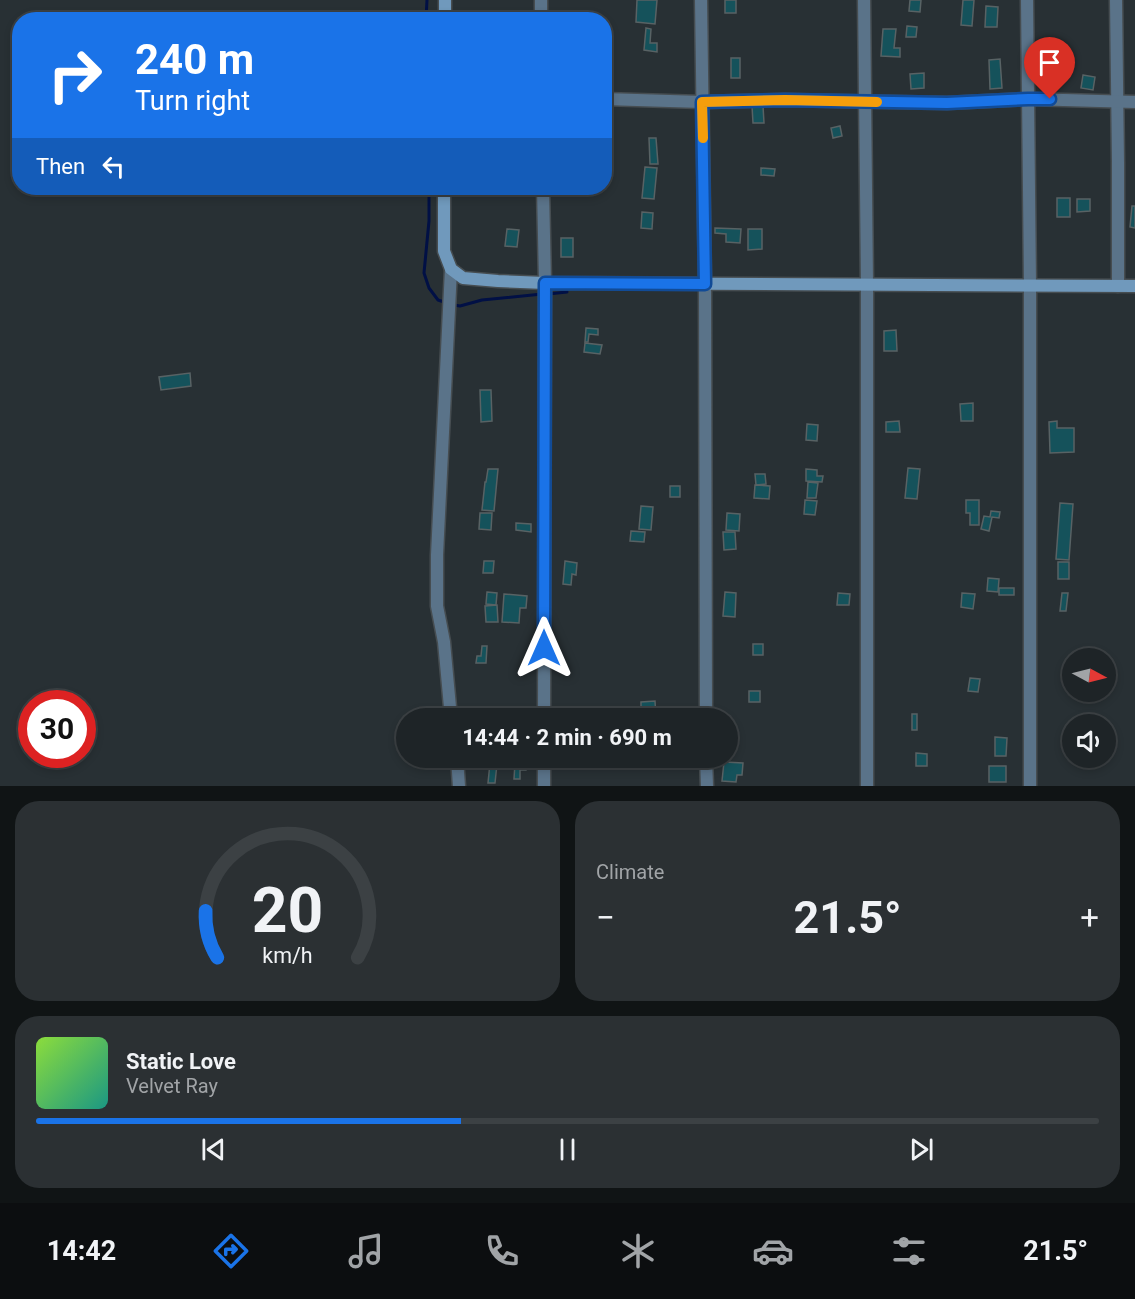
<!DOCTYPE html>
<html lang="en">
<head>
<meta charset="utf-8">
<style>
	body { margin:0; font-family:Roboto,sans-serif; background:#2b3033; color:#f1f3f6; height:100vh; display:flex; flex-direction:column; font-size:22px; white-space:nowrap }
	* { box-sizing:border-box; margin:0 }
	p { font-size:20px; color:#a1a4a7 }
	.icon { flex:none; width:33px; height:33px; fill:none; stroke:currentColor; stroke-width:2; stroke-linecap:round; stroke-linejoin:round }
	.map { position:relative; height:786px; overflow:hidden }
	.panel { display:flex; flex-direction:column; gap:15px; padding:15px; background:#101415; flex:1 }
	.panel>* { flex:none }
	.hud { position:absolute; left:12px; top:12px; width:600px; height:183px; border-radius:24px; box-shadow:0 3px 9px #0003,0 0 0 2px #3c4144; background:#1a73e8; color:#fff; overflow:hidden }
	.needle { width:39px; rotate:97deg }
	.fabs { position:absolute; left:1062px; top:648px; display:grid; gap:12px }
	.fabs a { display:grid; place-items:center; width:54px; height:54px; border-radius:50%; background:#1e2427; box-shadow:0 3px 9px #0003,0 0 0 2px #3c4144; font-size:30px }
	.speed { position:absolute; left:18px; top:690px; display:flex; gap:12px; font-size:30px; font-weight:700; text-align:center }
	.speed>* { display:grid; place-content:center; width:78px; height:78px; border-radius:50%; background:#1e2427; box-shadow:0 3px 9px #0003,0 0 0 2px #3c4144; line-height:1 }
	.speed .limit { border:9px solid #d22; background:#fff; color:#111 }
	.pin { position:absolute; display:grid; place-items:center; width:51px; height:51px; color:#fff; margin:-62px -26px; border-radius:50% 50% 50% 0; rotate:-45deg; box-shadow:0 0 6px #0007 }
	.pin .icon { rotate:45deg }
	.me { position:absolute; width:66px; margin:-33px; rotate:0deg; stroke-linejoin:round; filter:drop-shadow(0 0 4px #0008) }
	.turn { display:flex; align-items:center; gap:21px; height:126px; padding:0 24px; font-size:27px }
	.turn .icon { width:78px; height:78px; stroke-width:2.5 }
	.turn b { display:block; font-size:42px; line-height:51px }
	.then { display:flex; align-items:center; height:57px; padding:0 24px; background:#0003; gap:12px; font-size:22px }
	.big { font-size:45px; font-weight:700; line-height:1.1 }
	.panel .widget { flex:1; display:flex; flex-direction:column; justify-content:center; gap:9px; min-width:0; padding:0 21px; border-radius:24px; background:#2b3033 }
	.panel .dial { align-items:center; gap:0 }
	.dial svg { height:156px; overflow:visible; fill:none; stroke:#3c4144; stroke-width:7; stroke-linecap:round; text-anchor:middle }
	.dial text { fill:#f1f3f6; stroke:none }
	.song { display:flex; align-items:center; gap:18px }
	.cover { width:72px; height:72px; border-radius:9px; background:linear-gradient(135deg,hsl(90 70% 55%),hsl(170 70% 35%)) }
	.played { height:6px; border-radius:3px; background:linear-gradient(90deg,#1a73e8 40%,#3c4144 40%) }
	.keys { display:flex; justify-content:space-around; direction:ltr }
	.heat { display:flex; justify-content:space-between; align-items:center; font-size:33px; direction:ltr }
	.panel .tiles { flex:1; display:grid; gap:15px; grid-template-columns:1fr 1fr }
	.widget:last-child { grid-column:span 2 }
	.trip { position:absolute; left:396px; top:708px; width:342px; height:60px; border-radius:30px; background:#1e2427; box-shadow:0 3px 9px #0003,0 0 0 2px #3c4144; font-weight:700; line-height:60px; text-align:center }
	.menu { display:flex; height:96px; justify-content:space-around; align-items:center; background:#0c0e10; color:#a1a4a7 }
	.menu .icon { width:42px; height:42px }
	.menu .active { color:#1a73e8 }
	.menu b { font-size:27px; color:#f1f3f6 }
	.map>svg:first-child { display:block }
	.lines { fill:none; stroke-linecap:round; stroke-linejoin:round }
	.stream { stroke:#011045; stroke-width:3 }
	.building { fill:#15525b; stroke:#586264; stroke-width:1.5 }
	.street-casing { stroke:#464d51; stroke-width:15 }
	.secondary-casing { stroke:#464d51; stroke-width:15 }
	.street { stroke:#5a7389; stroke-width:12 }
	.secondary { stroke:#7099bc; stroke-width:12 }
	.route-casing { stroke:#114b97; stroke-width:15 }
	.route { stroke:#1a73e8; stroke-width:10 }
	.slow { stroke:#f59e0b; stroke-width:10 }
</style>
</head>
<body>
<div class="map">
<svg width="1135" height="786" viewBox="0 0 1135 786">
	<rect width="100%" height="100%" fill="#283034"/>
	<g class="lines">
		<g class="stream">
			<path d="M426 20 427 0"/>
			<path d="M429 188V221L424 273 429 288 438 300 447 303"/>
			<path d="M548 294 567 292"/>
			<path d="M454 305 460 306 482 300 542 294"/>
		</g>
	</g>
	<g class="building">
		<path d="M637 0H657L655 24 636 22Z"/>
		<rect x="725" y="0" width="11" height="13"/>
		<path d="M910 0H921L920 12 909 11Z"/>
		<path d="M963 0H974L972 26 961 25Z"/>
		<path d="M986 6 998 7 997 27H985Z"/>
		<path d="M907 26 917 27 916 37H906Z"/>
		<path d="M646 28 651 29 650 43H657V52L644 50Z"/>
		<path d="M883 29H896L894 48H900V57L881 56Z"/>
		<rect x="731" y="58" width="9" height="20"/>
		<path d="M1000 59 1002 88 990 89 989 60Z"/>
		<path d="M924 73V88L911 89 910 74Z"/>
		<path d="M1083 75 1095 77 1093 90 1081 88Z"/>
		<path d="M752 106H763L764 123H753Z"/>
		<path d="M840 126 842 136 833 138 831 128Z"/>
		<path d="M649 138H656L658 164H650Z"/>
		<path d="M645 167 657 168 654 199 642 198Z"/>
		<path d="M761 168 775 169 774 176 761 175Z"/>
		<rect x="1057" y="198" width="13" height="19"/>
		<path d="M1077 199H1090V211L1077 212Z"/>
		<path d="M1132 206H1135V228L1130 227Z"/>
		<path d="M642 212 653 213 652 229 641 228Z"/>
		<path d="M715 228 741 229 740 243 726 242V234L715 233Z"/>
		<path d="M507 229 519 230 517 247 505 246Z"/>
		<path d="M748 229H762V249L748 250Z"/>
		<rect x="561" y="238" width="12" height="19"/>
		<path d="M586 328 598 329V335L589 334 588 342H585Z"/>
		<path d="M896 330 897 351H884V331Z"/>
		<path d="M585 343 602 345 600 354 584 352Z"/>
		<path d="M190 373 191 386 161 390 159 377Z"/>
		<path d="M480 390H491L492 421 481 422Z"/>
		<path d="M973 403V421H961L960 404Z"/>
		<path d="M899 421 900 432H886V422Z"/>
		<path d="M1057 421V428H1074V452L1050 453 1049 422Z"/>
		<path d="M807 424 818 425 817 441 806 440Z"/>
		<path d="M908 468 920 469 917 499 905 498Z"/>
		<path d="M488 469H498L494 511 482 510 485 482H486Z"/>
		<path d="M806 469 817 470V476H823L822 482 806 481Z"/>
		<path d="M755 474H765L766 484 756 485Z"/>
		<path d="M808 482 818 483 816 498H807Z"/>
		<path d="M755 485 770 486 769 499 754 498Z"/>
		<rect x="670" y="486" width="10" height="11"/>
		<path d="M805 500 817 501 815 515 804 514Z"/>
		<path d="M966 500H979V525H970V513H966Z"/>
		<path d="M1060 503 1073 504 1069 560 1056 559Z"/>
		<path d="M641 506 653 507 651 530 639 529Z"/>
		<path d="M991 511 1000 512 999 518 992 517 989 531 981 529 984 516 990 517Z"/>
		<path d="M480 513H492L491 530 479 529Z"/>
		<path d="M727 513 740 514 739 531 726 530Z"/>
		<path d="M516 523 531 524V532L516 530Z"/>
		<path d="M631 531 645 532 644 542 630 541Z"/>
		<path d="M723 532H735L736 549 724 550Z"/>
		<path d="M484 561H494L493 573H483Z"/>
		<path d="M565 561 577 563 576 575 572 574 571 585 563 584Z"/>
		<rect x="1058" y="562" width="11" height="17"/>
		<path d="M988 578 999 579 998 592 987 591Z"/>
		<rect x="999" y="588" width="15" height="7"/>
		<path d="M487 592 497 593 496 605 486 604Z"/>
		<path d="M725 592 736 593 735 617 723 616Z"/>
		<path d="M838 593 850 594 849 605H837Z"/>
		<path d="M962 593 975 594 973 609 961 607Z"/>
		<path d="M1062 593H1068L1066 611H1060Z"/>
		<path d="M504 594 527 596 526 608H520L519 623 502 622Z"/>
		<path d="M497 605 498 622H486L485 606Z"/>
		<rect x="753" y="644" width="10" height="11"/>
		<path d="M482 646H487L486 663H476L477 656H481Z"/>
		<path d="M970 678 980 679 978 692 968 691Z"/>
		<rect x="749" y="691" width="11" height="11"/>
		<path d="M655 701 656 718H641V702Z"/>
		<rect x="912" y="714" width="5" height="16"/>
		<path d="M995 737 1007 738 1006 756H995Z"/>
		<path d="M916 753 927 754V766H916Z"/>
		<path d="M724 762 743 763 742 775H737L736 782 722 781Z"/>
		<path d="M490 763 497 764 495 783H488Z"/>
		<path d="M515 763 527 764 526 770H520V779H514Z"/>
		<rect x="989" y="766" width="17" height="16"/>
	</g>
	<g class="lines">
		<defs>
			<g id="street">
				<path d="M541 0V20"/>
				<path d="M701 0 705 284 706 718"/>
				<path d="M864 0 867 284V786"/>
				<path d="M1027 0 1030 285V786"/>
				<path d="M1116 0 1118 162V286"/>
				<path d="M604 99 702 102 785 100 947 103 1028 99 1135 102"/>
				<path d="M543 188 545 283 544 718"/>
				<path d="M451 269 437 555V606L444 642 451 718"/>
				<path d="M457 758 459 786"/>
				<path d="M544 758V786"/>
				<path d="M706 758 707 786"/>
			</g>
			<g id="secondary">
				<path d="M445 20V0"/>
				<path d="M444 188V251L451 269 463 278 498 281 545 283 1135 286"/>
			</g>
		</defs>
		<use href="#street" class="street-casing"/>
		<use href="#secondary" class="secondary-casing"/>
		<use href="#street" class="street"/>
		<use href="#secondary" class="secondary"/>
	</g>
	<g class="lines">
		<defs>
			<path id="route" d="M544 648 545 283 705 284 702 102 785 100 947 103 1028 99H1050"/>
		</defs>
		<use href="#route" class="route-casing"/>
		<use href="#route" class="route"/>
		<path class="slow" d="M703 138 702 102 785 100 877 102"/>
	</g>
</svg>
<div class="fabs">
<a><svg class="needle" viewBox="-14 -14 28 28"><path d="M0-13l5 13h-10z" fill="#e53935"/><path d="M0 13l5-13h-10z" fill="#a1a4a7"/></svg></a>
<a><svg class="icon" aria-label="sound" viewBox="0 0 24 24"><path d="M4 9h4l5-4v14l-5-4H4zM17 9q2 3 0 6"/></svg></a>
</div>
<div class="speed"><div class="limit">30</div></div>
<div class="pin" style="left:1050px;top:99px;background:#d93025"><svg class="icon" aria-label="arrive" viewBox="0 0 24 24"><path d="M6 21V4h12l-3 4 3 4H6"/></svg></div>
<svg class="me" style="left:544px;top:648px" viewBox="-20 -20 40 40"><path d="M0-17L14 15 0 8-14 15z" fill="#1a73e8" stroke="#fff" stroke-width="4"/></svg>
<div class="trip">14:44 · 2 min · 690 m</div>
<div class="hud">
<div class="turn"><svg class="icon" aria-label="right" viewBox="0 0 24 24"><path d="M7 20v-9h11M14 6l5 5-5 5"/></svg><div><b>240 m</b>Turn right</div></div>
<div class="then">Then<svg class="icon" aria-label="left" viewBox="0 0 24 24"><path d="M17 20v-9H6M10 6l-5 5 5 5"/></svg></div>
</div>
</div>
<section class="panel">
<div class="tiles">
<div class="widget dial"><svg viewBox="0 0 100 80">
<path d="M14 69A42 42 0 1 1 86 69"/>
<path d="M14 69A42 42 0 0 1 8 45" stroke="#1a73e8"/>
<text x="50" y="56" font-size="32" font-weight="700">20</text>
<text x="50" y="72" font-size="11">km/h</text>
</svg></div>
<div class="widget"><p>Climate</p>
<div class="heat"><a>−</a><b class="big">21.5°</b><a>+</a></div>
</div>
<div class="widget">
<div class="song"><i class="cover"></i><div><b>Static Love</b><p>Velvet Ray</p></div></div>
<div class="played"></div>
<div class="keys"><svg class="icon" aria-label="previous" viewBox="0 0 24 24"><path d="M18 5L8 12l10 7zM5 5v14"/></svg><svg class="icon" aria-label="pause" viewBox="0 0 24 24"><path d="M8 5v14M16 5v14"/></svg><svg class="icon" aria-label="next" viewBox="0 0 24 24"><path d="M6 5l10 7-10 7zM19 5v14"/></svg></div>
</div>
</div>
</section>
<nav class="menu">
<b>14:42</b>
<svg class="icon active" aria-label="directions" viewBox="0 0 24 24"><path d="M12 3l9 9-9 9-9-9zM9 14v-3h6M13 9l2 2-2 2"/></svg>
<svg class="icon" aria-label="music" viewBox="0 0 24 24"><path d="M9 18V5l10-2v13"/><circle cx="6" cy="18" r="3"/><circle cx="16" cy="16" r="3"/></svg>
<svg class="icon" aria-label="phone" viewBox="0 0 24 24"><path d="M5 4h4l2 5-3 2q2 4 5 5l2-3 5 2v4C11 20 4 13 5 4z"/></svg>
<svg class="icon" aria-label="climate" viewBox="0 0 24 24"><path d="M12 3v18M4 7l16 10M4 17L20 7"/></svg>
<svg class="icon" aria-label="car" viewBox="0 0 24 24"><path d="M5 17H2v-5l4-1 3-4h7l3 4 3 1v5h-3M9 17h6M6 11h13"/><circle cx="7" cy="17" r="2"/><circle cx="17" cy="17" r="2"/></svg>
<svg class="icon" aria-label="filters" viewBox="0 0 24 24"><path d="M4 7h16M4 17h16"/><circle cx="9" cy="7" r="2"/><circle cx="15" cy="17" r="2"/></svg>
<b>21.5°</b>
</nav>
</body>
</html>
